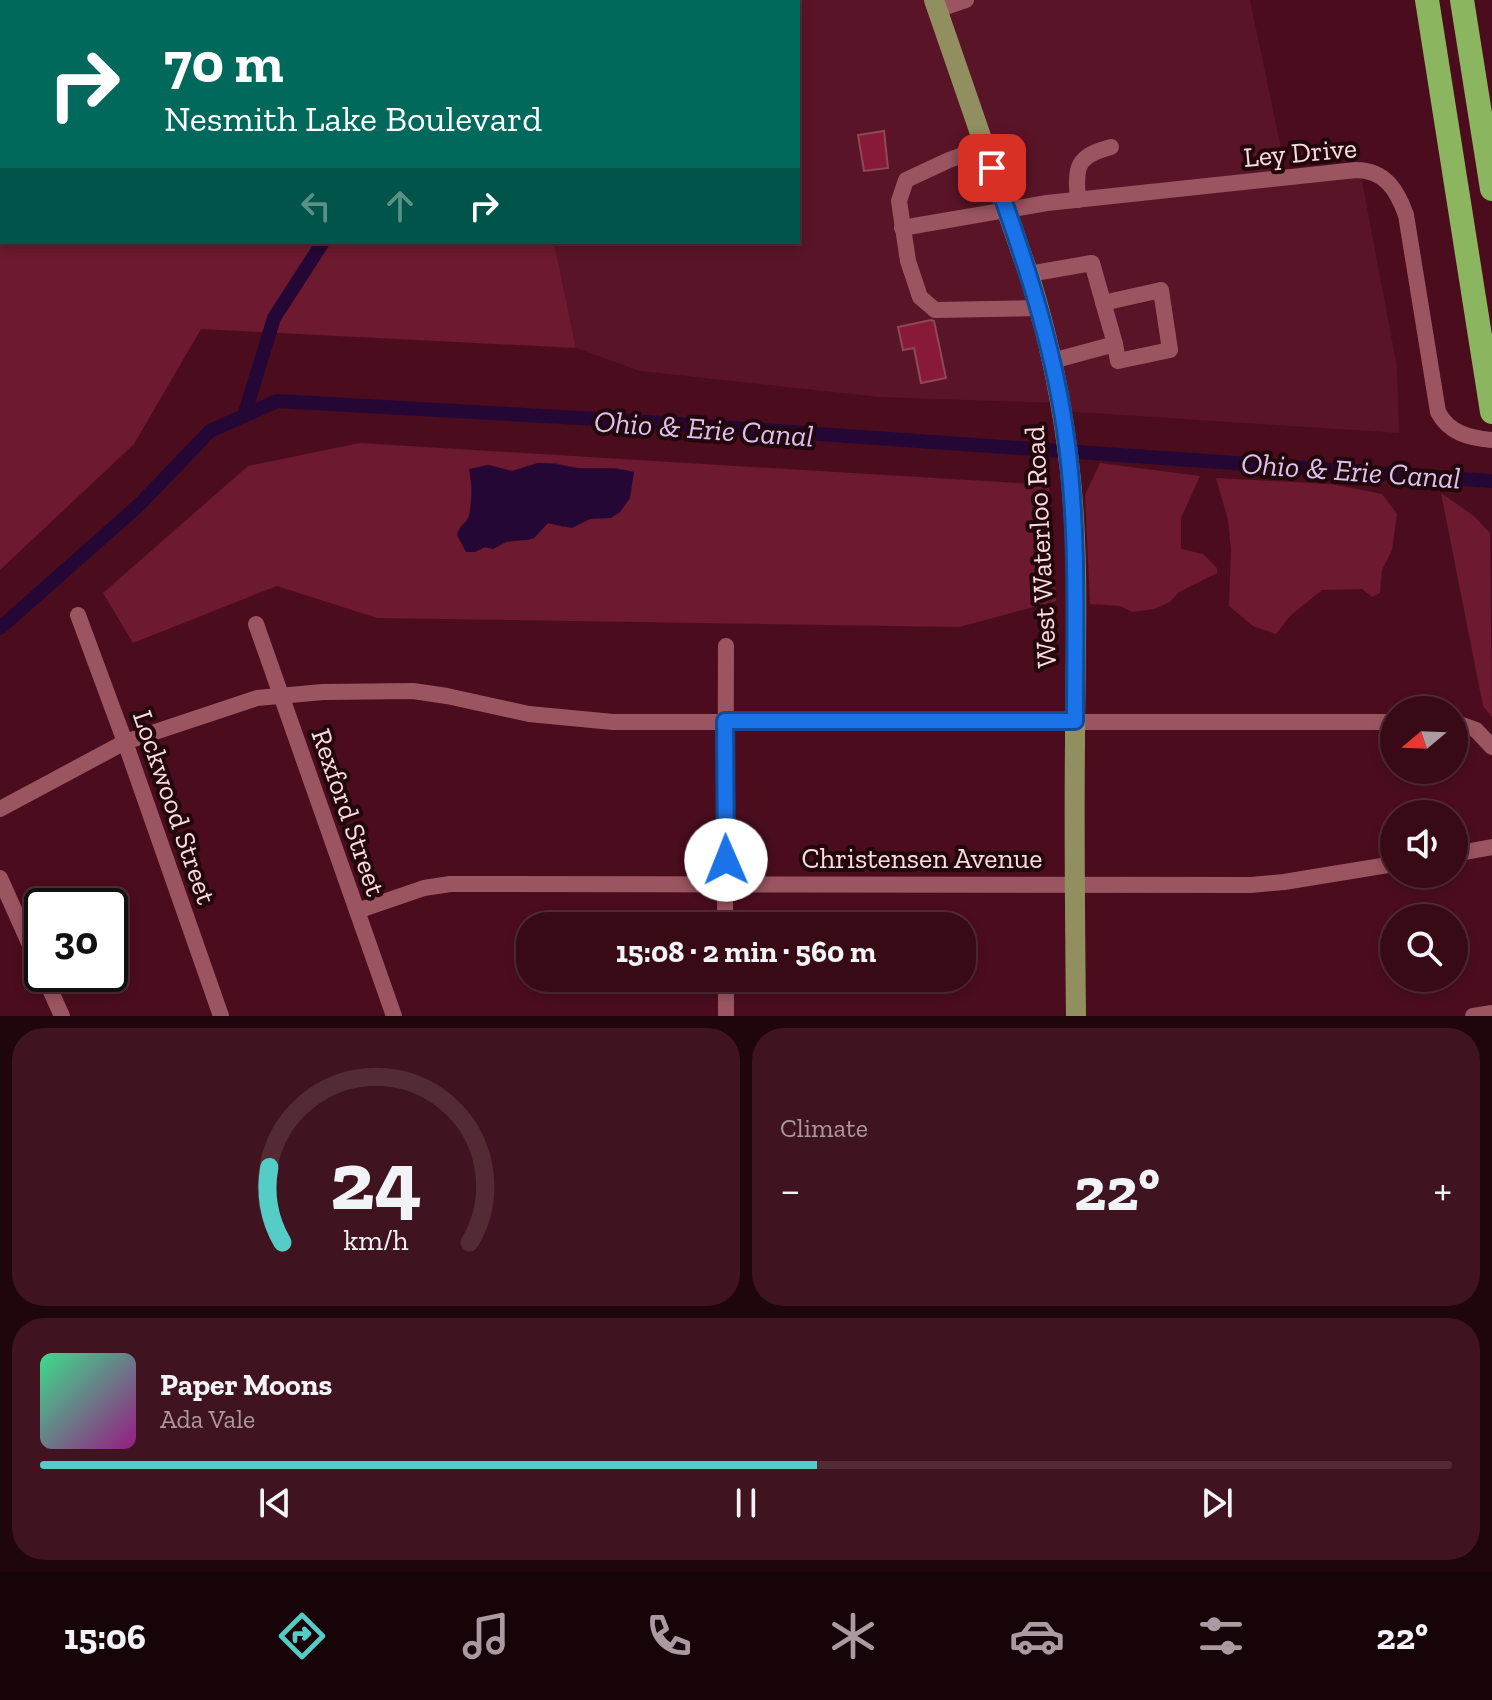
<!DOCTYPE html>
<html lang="en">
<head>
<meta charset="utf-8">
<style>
	body { margin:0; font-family:"Zilla Slab",serif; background:#3f131f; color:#f1f3f6; height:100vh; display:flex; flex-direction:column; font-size:30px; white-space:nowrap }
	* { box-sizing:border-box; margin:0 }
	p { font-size:26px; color:#ab9aa1 }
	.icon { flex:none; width:44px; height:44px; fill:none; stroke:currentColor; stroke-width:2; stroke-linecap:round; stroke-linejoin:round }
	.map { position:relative; height:1016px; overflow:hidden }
	.sheet { display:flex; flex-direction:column; gap:12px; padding:12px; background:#1f060c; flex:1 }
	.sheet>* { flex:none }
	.hud { position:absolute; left:0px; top:0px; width:800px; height:244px; box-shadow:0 4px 12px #0003,0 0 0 2px #522b35; background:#00695c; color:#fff; overflow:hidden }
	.needle { width:52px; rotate:251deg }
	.buttons { position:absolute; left:1380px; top:696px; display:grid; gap:16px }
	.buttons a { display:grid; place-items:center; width:88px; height:88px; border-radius:50%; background:#380a16; box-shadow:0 4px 12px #0003,0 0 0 2px #522b35; font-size:40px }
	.speed { position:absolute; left:24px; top:888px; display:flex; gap:16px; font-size:40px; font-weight:700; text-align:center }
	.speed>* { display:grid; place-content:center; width:104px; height:104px; border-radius:50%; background:#380a16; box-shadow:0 4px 12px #0003,0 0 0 2px #522b35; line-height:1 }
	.speed .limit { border:4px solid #111; border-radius:12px; background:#fff; color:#111 }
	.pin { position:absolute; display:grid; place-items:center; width:68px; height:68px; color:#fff; margin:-34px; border-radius:16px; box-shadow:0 4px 12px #0006 }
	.me { position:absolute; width:88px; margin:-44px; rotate:359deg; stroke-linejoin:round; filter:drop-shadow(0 0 6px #0008) }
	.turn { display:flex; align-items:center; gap:28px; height:168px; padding:0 32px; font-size:36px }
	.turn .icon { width:104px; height:104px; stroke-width:2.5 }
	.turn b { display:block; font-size:56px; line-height:68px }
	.lanes { display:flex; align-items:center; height:76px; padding:0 32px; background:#0003; justify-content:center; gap:40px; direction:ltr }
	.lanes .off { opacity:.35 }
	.big { font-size:60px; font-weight:700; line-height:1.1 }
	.sheet .widget { flex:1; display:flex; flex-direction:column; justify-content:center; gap:12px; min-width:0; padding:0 28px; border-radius:32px; background:#3f131f }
	.sheet .dial { align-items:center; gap:0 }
	.dial svg { height:208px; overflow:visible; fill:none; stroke:#522b35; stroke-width:7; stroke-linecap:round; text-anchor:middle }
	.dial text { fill:#f1f3f6; stroke:none }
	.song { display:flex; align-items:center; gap:24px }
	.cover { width:96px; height:96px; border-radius:12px; background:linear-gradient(135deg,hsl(150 70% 55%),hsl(310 70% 35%)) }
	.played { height:8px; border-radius:4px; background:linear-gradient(90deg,#54cdc7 55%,#522b35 55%) }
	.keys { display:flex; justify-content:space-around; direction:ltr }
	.heat { display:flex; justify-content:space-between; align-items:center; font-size:44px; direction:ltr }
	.sheet .tiles { flex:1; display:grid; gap:12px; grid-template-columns:1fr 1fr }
	.widget:last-child { grid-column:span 2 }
	.trip { position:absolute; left:516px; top:912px; width:460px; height:80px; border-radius:32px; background:#380a16; box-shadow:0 4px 12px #0003,0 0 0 2px #522b35; font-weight:700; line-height:80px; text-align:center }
	.tab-bar { display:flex; height:128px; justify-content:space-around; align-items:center; background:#160409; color:#ab9aa1 }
	.tab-bar .icon { width:56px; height:56px }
	.tab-bar .current { color:#54cdc7 }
	.tab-bar b { font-size:36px; color:#f1f3f6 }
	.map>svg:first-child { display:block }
	.built { fill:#5a1427 }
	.green { fill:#6d192f; fill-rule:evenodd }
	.water { fill:#250736 }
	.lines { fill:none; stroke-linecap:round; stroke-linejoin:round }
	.canal { stroke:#250736; stroke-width:14 }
	.building { fill:#881939; stroke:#8d4955; stroke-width:2 }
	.minor { stroke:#9b5561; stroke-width:16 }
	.major { stroke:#918f5f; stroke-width:20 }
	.highway { stroke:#8bb55e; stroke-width:24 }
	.route-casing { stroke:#114b97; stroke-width:20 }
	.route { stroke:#1a73e8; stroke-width:14 }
	.labels { text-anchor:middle; stroke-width:8; stroke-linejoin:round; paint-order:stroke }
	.street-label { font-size:28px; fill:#fcdbde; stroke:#22070c }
	.water-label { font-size:30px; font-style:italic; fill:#dbc1f0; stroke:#22070c }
</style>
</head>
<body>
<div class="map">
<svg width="1492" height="1016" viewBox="0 0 1492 1016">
	<rect width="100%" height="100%" fill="#4b0d1e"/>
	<path class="built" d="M805 0H1250L1287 177 1360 170 1397 367 1399 433 1061 411 1059 403 880 397 640 371 576 348 554 242H798V2Z"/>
	<g class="green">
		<path d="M0 0H805L798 2H2L0 37Z"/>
		<path d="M0 66H2V242H554L576 348 201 329 134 444 0 570Z"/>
		<path d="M360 443 1049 485 1056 601 959 627 377 618 277 586 133 643 103 593 248 466ZM538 463H555L578 468H619L590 519 563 527 548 523 534 538 501 543 493 549 485 547 475 552 464 546 459 528 469 518 472 488 469 470 488 465 512 471Z"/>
		<path d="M1100 463 1200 476 1181 518V549L1203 554 1217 568V573L1179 592 1170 602 1154 609 1133 612 1120 606 1090 604 1085 495Z"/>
		<path d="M1216 478 1331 484 1382 494 1397 514 1392 550 1382 570 1380 593 1372 597 1362 589 1322 590 1290 616 1276 634 1253 626 1229 606 1231 549 1228 520Z"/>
		<path d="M1441 493 1474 516 1490 533 1492 717 1483 706Z"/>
	</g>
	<path class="water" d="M538 463C552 463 563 466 576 468 596 470 614 466 634 472L630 498 620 512 611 518 590 519 572 528 548 523 534 538 528 540 508 541 493 549 485 547 475 552H466L457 535C459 526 464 526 468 518 473 509 472 479 469 469L488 465 512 471Z"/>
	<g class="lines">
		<g class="canal">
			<path d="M474 2 475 0"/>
			<path d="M244 416 274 318 323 242"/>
			<path d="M0 628 139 505 210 431 277 401 633 421 1492 481"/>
		</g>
	</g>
	<g class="building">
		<path d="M884 131 888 168 864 171 858 135Z"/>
		<path d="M931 320 934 321 946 378 921 383 914 348 903 350 898 327Z"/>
	</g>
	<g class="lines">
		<g class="minor">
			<path d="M937 10 966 0"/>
			<path d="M985 147 949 160 906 180 899 201 908 261 920 297 935 310 1039 308"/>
			<path d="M1078 200C1075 167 1076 156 1111 147"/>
			<path d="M902 228 1047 203 1356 170C1385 170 1397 190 1406 215L1438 412C1449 433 1469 438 1492 440"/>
			<path d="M1029 274 1092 263 1115 344 1052 361"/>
			<path d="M1103 303 1161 290 1170 350 1118 361 1115 344"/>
			<path d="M78 615 125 742 221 1016"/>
			<path d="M256 624 394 1016"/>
			<path d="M1454 722 1476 730 1492 747"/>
			<path d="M0 809 125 742 257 698 323 692 413 691 447 696 529 714 613 722H1394"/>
			<path d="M1454 854 1492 847"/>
			<path d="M0 878 42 972"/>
			<path d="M357 911 424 888 450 884 1251 885 1284 882 1394 864"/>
			<path d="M725 926 726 646"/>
			<path d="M43 974 62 1016"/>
			<path d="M726 978V1016"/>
			<path d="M1473 1016 1492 1013"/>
		</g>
		<path class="major" d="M934 0 1031 281C1050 343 1063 407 1070 471 1080 561 1075 653 1075 743 1074 834 1075 925 1076 1016"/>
		<g class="highway">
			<path d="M1427 0 1492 412"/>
			<path d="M1462 0 1492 189"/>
		</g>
	</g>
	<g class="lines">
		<defs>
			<path id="route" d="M726 860 725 721H1075C1075 625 1079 526 1065 430 1052 340 1023 254 992 168"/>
		</defs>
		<use href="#route" class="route-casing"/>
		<use href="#route" class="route"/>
	</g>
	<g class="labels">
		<g class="street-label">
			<text transform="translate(1300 152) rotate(-5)" y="10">Ley Drive</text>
			<text transform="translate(1040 547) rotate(-93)" y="10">West Waterloo Road</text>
			<text transform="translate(175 807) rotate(71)" y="10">Lockwood Street</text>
			<text transform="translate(349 812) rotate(71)" y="10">Rexford Street</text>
			<text x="922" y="868">Christensen Avenue</text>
		</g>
		<g class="water-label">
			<text transform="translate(704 429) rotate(4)" y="10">Ohio &amp; Erie Canal</text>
			<text transform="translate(1351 471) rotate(4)" y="10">Ohio &amp; Erie Canal</text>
		</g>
	</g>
</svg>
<div class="buttons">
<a><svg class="needle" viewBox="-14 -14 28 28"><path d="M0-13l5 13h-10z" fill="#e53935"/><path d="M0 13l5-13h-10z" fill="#ab9aa1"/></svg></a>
<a><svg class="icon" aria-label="sound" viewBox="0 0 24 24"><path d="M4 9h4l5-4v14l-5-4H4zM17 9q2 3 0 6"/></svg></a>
<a><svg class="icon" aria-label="search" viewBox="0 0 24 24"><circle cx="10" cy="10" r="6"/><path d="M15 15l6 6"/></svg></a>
</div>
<div class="speed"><div class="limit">30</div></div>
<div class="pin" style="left:992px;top:168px;background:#d93025"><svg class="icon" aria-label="arrive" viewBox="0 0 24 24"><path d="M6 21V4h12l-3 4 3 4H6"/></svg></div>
<svg class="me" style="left:726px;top:860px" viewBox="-20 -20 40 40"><circle r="19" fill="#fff"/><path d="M0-13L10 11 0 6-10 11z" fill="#1a73e8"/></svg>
<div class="trip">15:08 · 2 min · 560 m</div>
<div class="hud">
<div class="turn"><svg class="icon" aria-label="right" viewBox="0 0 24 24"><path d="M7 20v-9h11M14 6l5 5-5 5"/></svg><div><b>70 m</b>Nesmith Lake Boulevard</div></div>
<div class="lanes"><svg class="icon off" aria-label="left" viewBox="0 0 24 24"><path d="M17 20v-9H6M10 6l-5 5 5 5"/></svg><svg class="icon off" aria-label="ahead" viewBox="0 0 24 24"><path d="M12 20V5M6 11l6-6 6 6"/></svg><svg class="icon" aria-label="right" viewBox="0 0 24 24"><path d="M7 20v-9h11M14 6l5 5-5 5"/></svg></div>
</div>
</div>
<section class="sheet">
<div class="tiles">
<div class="widget dial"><svg viewBox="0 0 100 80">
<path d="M14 69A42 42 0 1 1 86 69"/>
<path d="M14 69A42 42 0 0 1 9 40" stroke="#54cdc7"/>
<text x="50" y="56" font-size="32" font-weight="700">24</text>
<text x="50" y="72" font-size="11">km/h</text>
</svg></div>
<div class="widget"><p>Climate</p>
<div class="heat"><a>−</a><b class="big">22°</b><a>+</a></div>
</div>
<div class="widget">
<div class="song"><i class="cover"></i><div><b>Paper Moons</b><p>Ada Vale</p></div></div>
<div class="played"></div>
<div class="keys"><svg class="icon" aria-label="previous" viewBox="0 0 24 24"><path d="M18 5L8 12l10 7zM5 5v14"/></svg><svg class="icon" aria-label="pause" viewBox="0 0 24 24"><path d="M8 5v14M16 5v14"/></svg><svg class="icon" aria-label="next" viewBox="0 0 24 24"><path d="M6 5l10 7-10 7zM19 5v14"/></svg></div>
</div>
</div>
</section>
<nav class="tab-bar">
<b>15:06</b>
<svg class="icon current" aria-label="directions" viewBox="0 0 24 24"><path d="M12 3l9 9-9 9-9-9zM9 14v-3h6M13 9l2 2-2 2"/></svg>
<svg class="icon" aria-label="music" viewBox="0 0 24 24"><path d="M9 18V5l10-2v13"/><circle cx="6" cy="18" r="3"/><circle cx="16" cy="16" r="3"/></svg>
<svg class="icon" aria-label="phone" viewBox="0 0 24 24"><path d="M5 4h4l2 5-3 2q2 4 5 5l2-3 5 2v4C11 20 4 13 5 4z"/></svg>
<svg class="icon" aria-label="climate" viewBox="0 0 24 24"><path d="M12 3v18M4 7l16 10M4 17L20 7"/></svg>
<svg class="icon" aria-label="car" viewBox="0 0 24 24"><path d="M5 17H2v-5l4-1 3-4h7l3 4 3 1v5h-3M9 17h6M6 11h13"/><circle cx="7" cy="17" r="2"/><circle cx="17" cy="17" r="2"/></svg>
<svg class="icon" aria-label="filters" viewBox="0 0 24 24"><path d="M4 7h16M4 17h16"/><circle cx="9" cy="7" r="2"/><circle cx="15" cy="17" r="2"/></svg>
<b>22°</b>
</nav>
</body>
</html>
